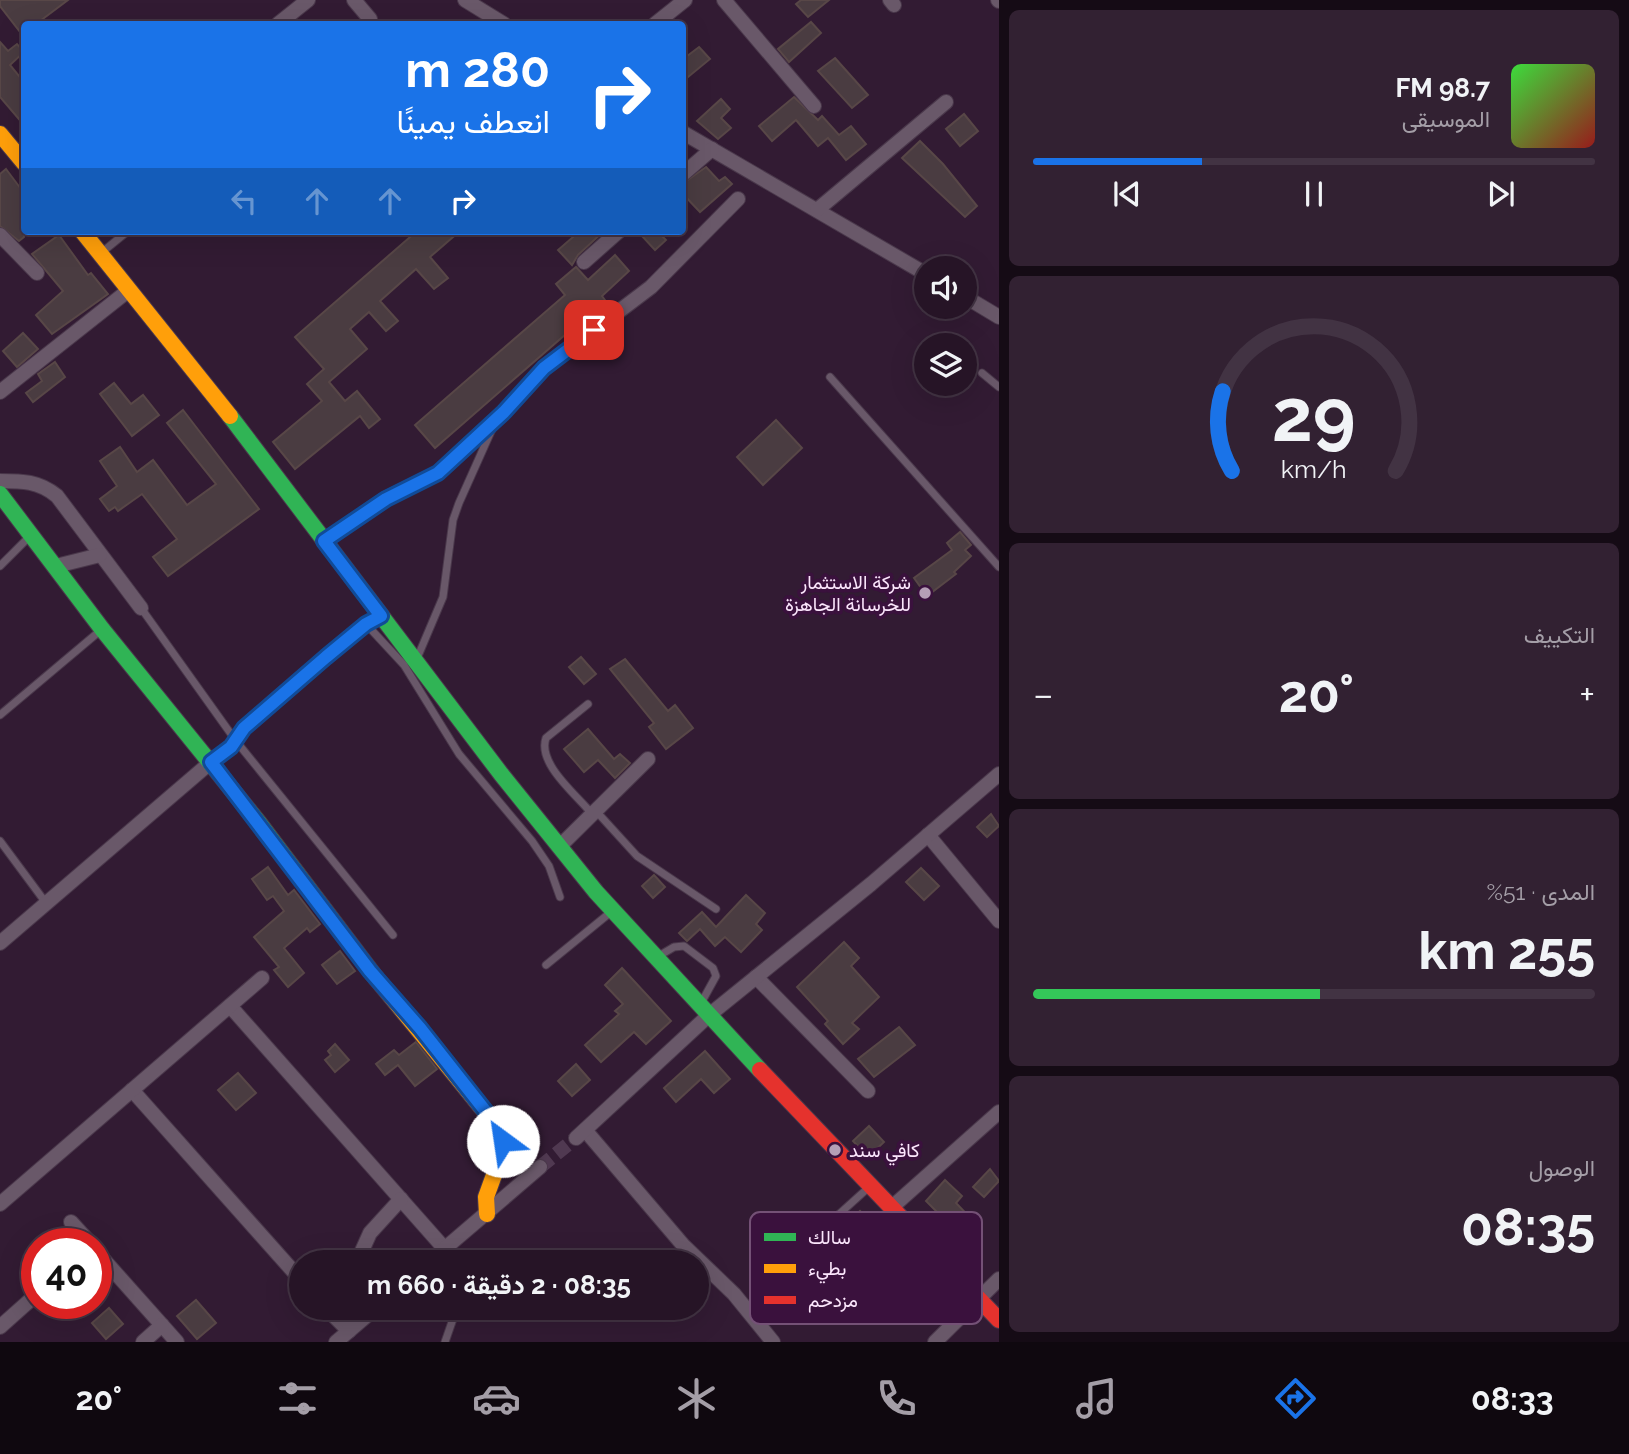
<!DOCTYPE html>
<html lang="ar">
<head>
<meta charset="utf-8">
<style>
	body { margin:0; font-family:Raleway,Vazirmatn,sans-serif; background:#322132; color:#f1f3f6; direction:rtl; height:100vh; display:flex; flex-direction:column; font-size:26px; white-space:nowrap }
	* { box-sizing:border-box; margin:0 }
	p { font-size:23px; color:#a49ea7 }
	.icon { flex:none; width:38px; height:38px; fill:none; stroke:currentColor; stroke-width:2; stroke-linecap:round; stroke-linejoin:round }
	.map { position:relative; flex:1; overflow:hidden; direction:ltr }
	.details { display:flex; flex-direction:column; gap:10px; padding:10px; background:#150b15; width:630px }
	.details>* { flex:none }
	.banner { position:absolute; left:21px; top:21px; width:665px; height:214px; border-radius:7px; box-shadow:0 7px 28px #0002,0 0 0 2px #423343; direction:rtl; background:#1a73e8; color:#fff; overflow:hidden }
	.tools { position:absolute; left:914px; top:256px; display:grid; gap:14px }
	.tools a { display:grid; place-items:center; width:63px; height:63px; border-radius:50%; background:#261426; box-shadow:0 7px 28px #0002,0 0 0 2px #423343; font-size:35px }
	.speed { position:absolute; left:21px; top:1228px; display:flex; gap:14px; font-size:35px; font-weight:700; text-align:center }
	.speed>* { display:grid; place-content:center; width:91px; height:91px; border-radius:50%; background:#261426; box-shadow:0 7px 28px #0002,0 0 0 2px #423343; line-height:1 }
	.speed .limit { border:10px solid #d22; background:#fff; color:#111 }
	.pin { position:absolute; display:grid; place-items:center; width:60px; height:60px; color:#fff; margin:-30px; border-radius:14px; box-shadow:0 4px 10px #0006 }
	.me { position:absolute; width:77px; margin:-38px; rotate:329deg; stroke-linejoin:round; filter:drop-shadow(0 0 5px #0008) }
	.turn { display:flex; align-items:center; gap:24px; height:147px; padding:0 21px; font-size:32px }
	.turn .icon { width:91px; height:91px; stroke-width:2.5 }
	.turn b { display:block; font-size:49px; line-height:60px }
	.lanes { display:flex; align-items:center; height:66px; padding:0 21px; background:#0003; justify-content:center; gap:35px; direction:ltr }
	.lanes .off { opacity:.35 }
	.big { font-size:52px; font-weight:700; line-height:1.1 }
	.details .tile { flex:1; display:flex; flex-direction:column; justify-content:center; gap:10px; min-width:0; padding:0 24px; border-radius:10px; background:#322132 }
	.details .dial { align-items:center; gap:0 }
	.dial svg { height:182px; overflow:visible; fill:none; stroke:#423343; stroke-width:7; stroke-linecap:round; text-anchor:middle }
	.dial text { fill:#f1f3f6; stroke:none }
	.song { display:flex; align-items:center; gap:21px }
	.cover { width:84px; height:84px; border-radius:10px; background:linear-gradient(135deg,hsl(120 70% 55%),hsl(0 70% 35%)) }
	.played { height:7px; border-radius:4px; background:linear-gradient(90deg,#1a73e8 30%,#423343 30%) }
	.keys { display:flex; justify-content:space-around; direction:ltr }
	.heat { display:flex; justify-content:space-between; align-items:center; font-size:38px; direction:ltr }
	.charge { height:10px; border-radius:5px; background:linear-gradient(90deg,#34c759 51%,#423343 0) }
	.trip { position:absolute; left:289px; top:1250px; width:420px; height:70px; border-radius:35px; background:#261426; box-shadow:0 7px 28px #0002,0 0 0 2px #423343; font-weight:700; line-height:70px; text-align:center; direction:rtl }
	.menu { display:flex; height:112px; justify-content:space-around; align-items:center; background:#0f080f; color:#a49ea7 }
	.menu .icon { width:49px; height:49px }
	.menu .selected { color:#1a73e8 }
	.menu b { font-size:32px; color:#f1f3f6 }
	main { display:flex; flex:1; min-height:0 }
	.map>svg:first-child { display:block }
	.building { fill:#4a3c41; stroke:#584747; stroke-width:2 }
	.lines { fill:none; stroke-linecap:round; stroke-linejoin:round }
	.street-tunnel { stroke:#503951; stroke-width:14; stroke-dasharray:14 7; stroke-linecap:butt }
	.lane-casing { stroke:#4a384b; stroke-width:9 }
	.street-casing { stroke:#4a384b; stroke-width:16 }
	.fast-casing { stroke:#4a384b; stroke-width:18 }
	.slow-casing { stroke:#4a384b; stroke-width:18 }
	.jam-casing { stroke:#4a384b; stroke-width:18 }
	.lane { stroke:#695869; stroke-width:7 }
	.street { stroke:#695869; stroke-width:14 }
	.fast { stroke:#30b455; stroke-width:16 }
	.slow { stroke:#ff9f0a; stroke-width:16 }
	.jam { stroke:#e5322d; stroke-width:16 }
	.route-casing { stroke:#114b97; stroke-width:18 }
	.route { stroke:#1a73e8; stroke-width:12 }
	.poi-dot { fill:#b59fb6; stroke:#3a113d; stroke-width:2.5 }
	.labels { text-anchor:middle; stroke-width:7; stroke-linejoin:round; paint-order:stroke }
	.poi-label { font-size:19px; fill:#fbe6fc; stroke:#3a113d; text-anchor:end }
	.key { fill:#3a113d; stroke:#745176; stroke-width:2 }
	.key-label { font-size:19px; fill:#fbe6fc }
</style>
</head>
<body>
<main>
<section class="details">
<div class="tile">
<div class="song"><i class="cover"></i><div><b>98.7 FM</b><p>الموسيقى</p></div></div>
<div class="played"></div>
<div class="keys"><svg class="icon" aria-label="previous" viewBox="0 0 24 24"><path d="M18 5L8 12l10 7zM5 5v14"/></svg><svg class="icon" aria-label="pause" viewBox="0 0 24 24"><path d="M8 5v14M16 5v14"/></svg><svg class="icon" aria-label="next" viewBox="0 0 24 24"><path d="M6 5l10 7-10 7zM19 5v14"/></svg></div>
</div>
<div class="tile dial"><svg viewBox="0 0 100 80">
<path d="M14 69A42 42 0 1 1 86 69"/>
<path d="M14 69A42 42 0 0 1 10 34" stroke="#1a73e8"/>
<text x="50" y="56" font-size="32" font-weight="700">29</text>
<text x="50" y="72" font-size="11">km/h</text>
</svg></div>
<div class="tile"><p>التكييف</p>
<div class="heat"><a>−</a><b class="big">20°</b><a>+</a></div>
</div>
<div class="tile"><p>المدى · 51%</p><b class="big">255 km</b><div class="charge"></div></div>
<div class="tile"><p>الوصول</p><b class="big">08:35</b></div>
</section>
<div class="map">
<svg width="999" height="1342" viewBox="0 0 999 1342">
	<rect width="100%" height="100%" fill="#321b33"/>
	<g class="building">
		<path d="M0 0H68L36 24H24V37L0 6Z"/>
		<path d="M801 0H829L808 17 796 4Z"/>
		<path d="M811 22 821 33 789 62 778 49Z"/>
		<path d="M0 42 8 51 17 44 24 52 10 65 24 82V125L0 97Z"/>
		<path d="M699 47 710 59 682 82V60Z"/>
		<path d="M835 58 868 95 852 108 818 71Z"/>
		<path d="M794 97 818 120 822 116 839 135 851 126 866 144 846 160 828 138 818 146 796 120 772 141 759 126Z"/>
		<path d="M721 99 730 109 721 118 731 128 718 139 697 121Z"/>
		<path d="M964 114 978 131 960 146 946 129Z"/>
		<path d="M920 141 943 164 977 206 965 217 902 158Z"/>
		<path d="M706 167 719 181 725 177 732 184 700 212 682 193V184Z"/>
		<path d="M6 169 24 193V237L19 241 0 226V174Z"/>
		<path d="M417 231H460L430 257 448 278 434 289 416 269 380 301 398 321 386 331 369 312 350 329 367 349 329 382 345 401 357 391 380 419 369 428 360 416 295 469 273 442 322 401 307 384 324 369 295 337Z"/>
		<path d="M580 231H604L578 255 572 265 558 250Z"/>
		<path d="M647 231H657L666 240 655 250 642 236Z"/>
		<path d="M59 235 88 275 91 273 108 294 52 334 36 315 63 291 32 254Z"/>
		<path d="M615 255 629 271 602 296 605 300 435 448 415 425 565 295 556 284 576 267 588 280Z"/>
		<path d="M23 333 38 349 17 367 3 351Z"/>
		<path d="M55 362 65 377 33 402 26 393 42 381 38 374Z"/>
		<path d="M114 383 131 404 143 395 159 415 132 436 100 394Z"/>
		<path d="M183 410 259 509 168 576 153 557 177 539 142 494 118 511 115 507 109 511 100 499 117 486 100 461 120 447 137 472 153 460 187 505 216 484 167 423Z"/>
		<path d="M776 420 802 448 763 485 737 457Z"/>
		<path d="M960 532 971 545 965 550 971 556 954 572 956 574 927 596 914 578 952 550 947 543Z"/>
		<path d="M581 657 596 674 584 684 569 667Z"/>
		<path d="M625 659 668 711 675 705 693 728 666 749 649 727 654 723 610 669Z"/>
		<path d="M588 729 614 759 620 754 630 763 615 778 598 760 584 772 564 749Z"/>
		<path d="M991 814 999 826 987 837 977 827Z"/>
		<path d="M268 867 288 895 294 890 320 924 310 932 307 928 284 948 304 973 288 987 274 970 279 967 254 937 284 911 273 896 267 900 252 879Z"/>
		<path d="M921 868 939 886 924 900 906 882Z"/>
		<path d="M654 875 665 887 653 898 642 886Z"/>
		<path d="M746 895 765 913 756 924 762 930 741 952 725 937 715 946 700 929 687 941 679 933 702 912 716 927Z"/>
		<path d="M844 942 859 958 851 966 879 997 852 1023 859 1029 843 1044 825 1024 828 1021 797 987Z"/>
		<path d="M340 951 355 971 337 984 322 965Z"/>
		<path d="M622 968 671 1021 646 1044 634 1032 601 1062 585 1045 619 1014 615 1011 623 1004 605 985Z"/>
		<path d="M899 1027 915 1045 874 1077 858 1059Z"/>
		<path d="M416 1042 437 1069 415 1086 398 1065 385 1075 376 1064 394 1050 399 1055Z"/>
		<path d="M335 1044 349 1060 335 1072 325 1060 331 1055 328 1051Z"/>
		<path d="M705 1051 730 1079 714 1093 701 1079 676 1102 664 1088Z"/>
		<path d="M576 1064 590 1080 572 1096 558 1081Z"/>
		<path d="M238 1073 256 1093 236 1110 218 1090Z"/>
		<path d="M869 1126 884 1142 868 1157 853 1141Z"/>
		<path d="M990 1169 999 1181 984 1197 973 1187Z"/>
		<path d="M945 1180 962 1196 956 1203 979 1227 965 1240 926 1201Z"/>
		<path d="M860 1211 886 1238 837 1284 825 1272 813 1283 807 1276 845 1240 838 1232Z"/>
		<path d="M196 1300 216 1323 197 1339 177 1316Z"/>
		<path d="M109 1308 123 1324 106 1339 92 1323Z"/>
	</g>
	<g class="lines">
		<path class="street-tunnel" d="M540 1167 576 1138"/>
		<defs>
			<g id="lane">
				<path d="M101 253 128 231"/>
				<path d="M982 373 999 387"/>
				<path d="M830 377 999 567"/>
				<path d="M0 566 29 537"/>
				<path d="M141 608 236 741 393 935"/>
				<path d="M366 624 404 665 459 754 532 841 549 866 560 897"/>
				<path d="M418 656 443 597 453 520 459 503 493 427"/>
				<path d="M588 704 546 738C537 764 577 795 592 814"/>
				<path d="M0 715 101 630"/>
				<path d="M212 761 231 748 244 728 366 624 379 617"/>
				<path d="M596 811 637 856 716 909"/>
				<path d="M0 841 46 903"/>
				<path d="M657 957 674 947 684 946 713 968 716 976 700 1005"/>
				<path d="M546 965 611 912"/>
				<path d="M806 1244 868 1188"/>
				<path d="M445 1342 453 1319"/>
			</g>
			<g id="street">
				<path d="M354 0 370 19 371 24"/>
				<path d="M465 0 504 24"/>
				<path d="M724 0 814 106"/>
				<path d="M890 0 894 5"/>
				<path d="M998 0 999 1"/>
				<path d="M278 24 308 0"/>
				<path d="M655 24 685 0"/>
				<path d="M682 132 926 274"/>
				<path d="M682 175 712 149"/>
				<path d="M817 210 946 102"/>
				<path d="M0 235 37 273"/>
				<path d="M584 262 619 231"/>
				<path d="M964 296 999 317"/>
				<path d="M0 392 129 290"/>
				<path d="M0 481C22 481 39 481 57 496L141 608"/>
				<path d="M324 541 385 499 438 473 504 412 544 368 651 287 738 199"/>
				<path d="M56 566 100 555"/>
				<path d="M928 835 999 921"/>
				<path d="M560 846 648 759"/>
				<path d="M0 943 211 762"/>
				<path d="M756 977 868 1091"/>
				<path d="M230 1006 444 1248"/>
				<path d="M132 1090 301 1280"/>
				<path d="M585 1130 683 1245 734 1294 773 1342"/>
				<path d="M576 1138 708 1016 871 884 999 774"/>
				<path d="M0 1204 262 978"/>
				<path d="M891 1208 999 1112"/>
				<path d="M71 1222 91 1244"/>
				<path d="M96 1251 177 1342"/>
				<path d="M357 1262 370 1233 401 1199"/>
				<path d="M429 1262 540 1167"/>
				<path d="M325 1307 349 1331"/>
				<path d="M0 1327 37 1294"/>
				<path d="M143 1342 162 1325"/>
				<path d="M336 1342 377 1307"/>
				<path d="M935 1342 999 1279"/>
			</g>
			<g id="fast">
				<path d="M230 416 501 774 596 892 760 1070"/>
				<path d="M0 494 102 629 259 823 376 978"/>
			</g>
			<g id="slow">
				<path d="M0 134 24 163"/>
				<path d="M82 231 230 416"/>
				<path d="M376 978 500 1130 502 1153 486 1197 487 1214"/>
			</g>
			<path id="jam" d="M760 1070 999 1320"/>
		</defs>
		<use href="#lane" class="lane-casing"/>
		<use href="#street" class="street-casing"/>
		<use href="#fast" class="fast-casing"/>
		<use href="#slow" class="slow-casing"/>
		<use href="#jam" class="jam-casing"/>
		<use href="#lane" class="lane"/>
		<use href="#street" class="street"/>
		<use href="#fast" class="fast"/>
		<use href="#slow" class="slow"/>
		<use href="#jam" class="jam"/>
	</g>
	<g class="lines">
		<defs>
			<path id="route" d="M503 1141 500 1130 487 1113 420 1028 370 971 211 762 231 747 244 728 326 657 366 624 381 616 324 541 386 499 438 473 504 412 544 368 594 330"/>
		</defs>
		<use href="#route" class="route-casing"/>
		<use href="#route" class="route"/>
	</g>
	<g class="poi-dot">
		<circle cx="925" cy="593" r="7"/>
		<circle cx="835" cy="1150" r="7"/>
	</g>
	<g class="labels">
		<g class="poi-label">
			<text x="911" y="589">شركة الاستثمار<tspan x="911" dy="22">للخرسانة الجاهزة</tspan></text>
			<text x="849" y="1157" text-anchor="start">كافي سند</text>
		</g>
	</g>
	<rect x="750" y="1212" width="232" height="112" rx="10" class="key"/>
	<rect x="764" y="1233" width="32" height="8" fill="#30b455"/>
	<rect x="764" y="1264" width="32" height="9" fill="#ff9f0a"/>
	<rect x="764" y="1296" width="32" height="8" fill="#e5322d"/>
	<g class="key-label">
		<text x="808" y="1244">سالك</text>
		<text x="808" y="1275">بطيء</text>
		<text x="808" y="1307">مزدحم</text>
	</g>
</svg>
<div class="tools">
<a><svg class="icon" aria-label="sound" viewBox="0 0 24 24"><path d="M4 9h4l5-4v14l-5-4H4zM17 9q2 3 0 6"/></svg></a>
<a><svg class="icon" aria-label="layers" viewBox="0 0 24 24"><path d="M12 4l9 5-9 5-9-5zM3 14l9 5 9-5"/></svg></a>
</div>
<div class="speed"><div class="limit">40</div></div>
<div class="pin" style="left:594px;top:330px;background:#d93025"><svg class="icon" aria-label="arrive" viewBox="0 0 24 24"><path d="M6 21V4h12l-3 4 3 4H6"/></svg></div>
<svg class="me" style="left:503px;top:1141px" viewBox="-20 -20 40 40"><circle r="19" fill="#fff"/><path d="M0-13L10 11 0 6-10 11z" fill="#1a73e8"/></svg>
<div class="trip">08:35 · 2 دقيقة · 660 m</div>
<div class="banner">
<div class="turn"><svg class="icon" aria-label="right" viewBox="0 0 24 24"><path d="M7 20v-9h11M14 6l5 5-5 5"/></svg><div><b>280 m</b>انعطف يمينًا</div></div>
<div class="lanes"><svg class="icon off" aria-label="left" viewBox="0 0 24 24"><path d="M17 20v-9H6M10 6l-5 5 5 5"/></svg><svg class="icon off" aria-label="ahead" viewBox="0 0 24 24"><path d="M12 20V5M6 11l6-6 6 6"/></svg><svg class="icon off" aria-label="ahead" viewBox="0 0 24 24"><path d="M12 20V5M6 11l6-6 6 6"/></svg><svg class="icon" aria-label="right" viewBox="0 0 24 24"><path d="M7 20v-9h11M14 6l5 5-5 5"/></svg></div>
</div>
</div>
</main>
<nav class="menu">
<b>08:33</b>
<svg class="icon selected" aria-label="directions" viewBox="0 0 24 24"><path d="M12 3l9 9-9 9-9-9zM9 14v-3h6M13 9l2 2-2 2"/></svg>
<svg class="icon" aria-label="music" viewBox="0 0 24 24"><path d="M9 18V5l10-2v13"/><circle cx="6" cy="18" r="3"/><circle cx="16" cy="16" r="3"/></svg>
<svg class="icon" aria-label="phone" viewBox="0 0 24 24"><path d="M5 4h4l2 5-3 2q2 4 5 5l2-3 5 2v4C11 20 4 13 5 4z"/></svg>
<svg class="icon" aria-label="climate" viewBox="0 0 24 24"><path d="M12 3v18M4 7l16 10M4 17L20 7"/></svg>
<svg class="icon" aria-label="car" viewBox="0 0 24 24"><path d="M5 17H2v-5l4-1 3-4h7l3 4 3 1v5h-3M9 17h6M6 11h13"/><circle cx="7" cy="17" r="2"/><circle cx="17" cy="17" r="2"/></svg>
<svg class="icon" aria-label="filters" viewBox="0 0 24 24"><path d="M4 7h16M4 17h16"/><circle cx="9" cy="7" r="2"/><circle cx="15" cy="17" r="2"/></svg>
<b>20°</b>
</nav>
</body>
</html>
